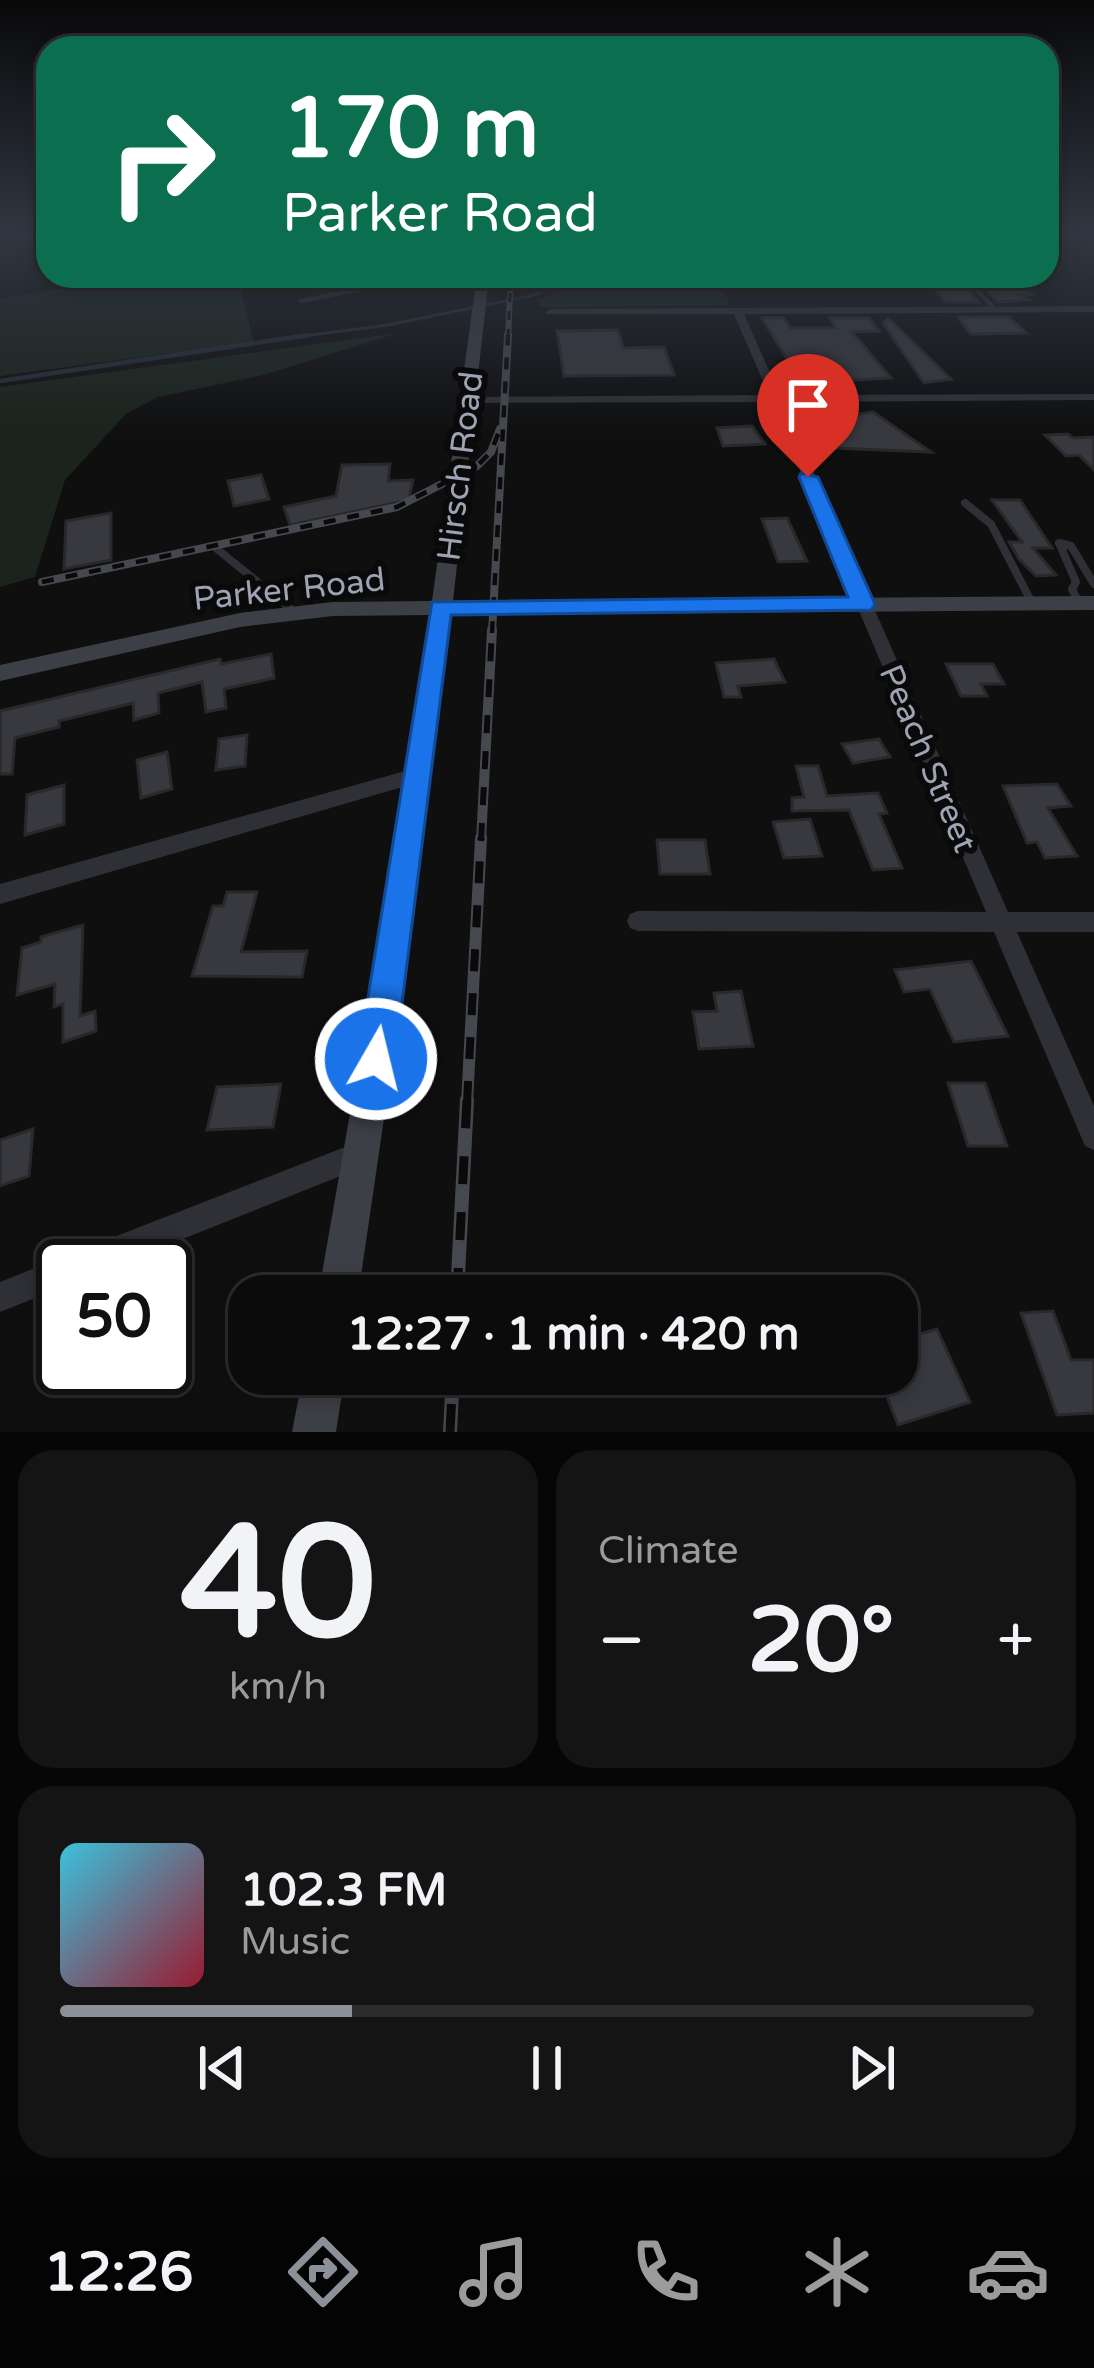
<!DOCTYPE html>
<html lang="en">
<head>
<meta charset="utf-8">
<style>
	body { margin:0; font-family:"Varela Round",sans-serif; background:#141415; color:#f1f3f6; height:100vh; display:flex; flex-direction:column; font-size:45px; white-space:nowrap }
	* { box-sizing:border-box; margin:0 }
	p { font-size:39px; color:#9a9b9d }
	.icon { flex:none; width:66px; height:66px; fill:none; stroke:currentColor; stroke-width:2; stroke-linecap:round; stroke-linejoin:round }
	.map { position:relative; height:1432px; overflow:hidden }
	.side { display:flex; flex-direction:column; gap:18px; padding:18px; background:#060607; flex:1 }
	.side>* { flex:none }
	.guide { position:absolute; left:36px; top:36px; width:1023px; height:252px; border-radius:36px; box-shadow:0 6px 18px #0003,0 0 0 3px #2b2b2d; background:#0b6e4f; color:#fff; overflow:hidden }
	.speed { position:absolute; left:36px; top:1239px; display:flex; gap:24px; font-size:60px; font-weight:700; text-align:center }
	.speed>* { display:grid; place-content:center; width:156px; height:156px; border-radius:50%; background:#0b0b0c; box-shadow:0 6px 18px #0003,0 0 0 3px #2b2b2d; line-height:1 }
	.speed .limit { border:6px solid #111; border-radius:18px; background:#fff; color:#111 }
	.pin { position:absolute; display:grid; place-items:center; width:102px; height:102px; color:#fff; margin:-123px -51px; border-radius:50% 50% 50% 0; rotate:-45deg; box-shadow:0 0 12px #0007 }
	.pin .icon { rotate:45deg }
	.me { position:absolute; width:132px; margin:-66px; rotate:8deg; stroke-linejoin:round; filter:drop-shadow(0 0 9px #0008) }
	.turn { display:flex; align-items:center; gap:42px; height:252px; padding:0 48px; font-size:54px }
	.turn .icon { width:156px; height:156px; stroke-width:2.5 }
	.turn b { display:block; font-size:84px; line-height:102px }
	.big { font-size:90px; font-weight:700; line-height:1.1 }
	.side .card { flex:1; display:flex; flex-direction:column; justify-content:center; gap:18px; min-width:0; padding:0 42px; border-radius:36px; background:#141415 }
	.side .dial { align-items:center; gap:0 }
	.dial b { font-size:156px; line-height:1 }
	.song { display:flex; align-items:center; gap:36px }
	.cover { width:144px; height:144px; border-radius:18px; background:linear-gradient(135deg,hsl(190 70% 55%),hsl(350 70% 35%)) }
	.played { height:12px; border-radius:6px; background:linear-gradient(90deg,#8c9099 30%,#2b2b2d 30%) }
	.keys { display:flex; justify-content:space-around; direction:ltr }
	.heat { display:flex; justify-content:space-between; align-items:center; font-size:66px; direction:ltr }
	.side .tiles { flex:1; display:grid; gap:18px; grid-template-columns:1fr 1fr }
	.card:last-child { grid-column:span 2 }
	.trip { position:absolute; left:228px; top:1275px; width:690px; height:120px; border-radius:36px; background:#0b0b0c; box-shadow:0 6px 18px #0003,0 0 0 3px #2b2b2d; font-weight:700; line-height:120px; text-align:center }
	.tabs { display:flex; height:192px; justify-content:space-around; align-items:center; background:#040405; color:#9a9b9d }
	.tabs .icon { width:84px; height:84px }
	.tabs .active { color:#8c9099 }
	.tabs b { font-size:54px; color:#f1f3f6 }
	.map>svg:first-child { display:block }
	.green { fill:#1b231c }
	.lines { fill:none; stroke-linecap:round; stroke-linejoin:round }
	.stream-far1 { stroke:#252c34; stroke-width:3 }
	.stream { stroke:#252c34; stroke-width:4.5 }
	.building { fill:#38393e; stroke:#29292c; stroke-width:3 }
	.lane-far1 { stroke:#2f3036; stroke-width:4.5 }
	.lane { stroke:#2f3036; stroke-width:8 }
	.street { fill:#2f3036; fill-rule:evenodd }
	.secondary { fill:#3d3f46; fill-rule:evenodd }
	.rail-far4-casing { stroke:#46484f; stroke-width:6 }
	.rail-far3-casing { stroke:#46484f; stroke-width:8 }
	.rail-far2-casing { stroke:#46484f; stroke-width:10 }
	.rail-far1-casing { stroke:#46484f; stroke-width:12 }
	.rail-casing { stroke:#46484f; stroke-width:14 }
	.rail-far4 { stroke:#0a0a0b; stroke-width:3; stroke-dasharray:9; stroke-linecap:butt }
	.rail-far3 { stroke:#0a0a0b; stroke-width:4.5; stroke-dasharray:12; stroke-linecap:butt }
	.rail-far2 { stroke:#0a0a0b; stroke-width:6; stroke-dasharray:18; stroke-linecap:butt }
	.rail-far1 { stroke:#0a0a0b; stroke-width:8; stroke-dasharray:22; stroke-linecap:butt }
	.rail { stroke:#0a0a0b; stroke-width:9; stroke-dasharray:28; stroke-linecap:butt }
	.route { fill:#1a73e8; stroke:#114b97; stroke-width:3 }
	.labels { text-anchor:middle; stroke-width:12; stroke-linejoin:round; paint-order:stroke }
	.street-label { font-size:33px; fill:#9ea3b3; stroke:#0a0a0b }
</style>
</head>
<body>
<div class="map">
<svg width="1094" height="1432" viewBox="0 0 1094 1432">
	<rect width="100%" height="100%" fill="#0f0f10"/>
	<g class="green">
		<path d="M146 276H237L254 342 0 376V298Z"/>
		<path d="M555 276H717L730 305 540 307 538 300 555 292Z"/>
		<path d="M398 333 263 375 158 397 127 413 65 480 35 577 0 587V387Z"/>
	</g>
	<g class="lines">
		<path class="stream-far1" d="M289 338 388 325 530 296 542 292 541 276"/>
		<path class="stream" d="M0 381 309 335"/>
	</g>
	<g class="building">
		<path d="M923 276 957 277 979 302H945Z"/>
		<path d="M1008 276 1033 295H1021L1029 300 998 302 973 277Z"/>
		<path d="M958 317H1009L1026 333 971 334Z"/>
		<path d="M762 318H784L790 328H836L830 318H869L879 331 852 332 891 378 840 381 827 364 797 365 787 359Z"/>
		<path d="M888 318 951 379 924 383 883 323Z"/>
		<path d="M618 330 623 348 664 347 674 375 564 376 557 331Z"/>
		<path d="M873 412 931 452 835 448 827 434 817 435 809 420Z"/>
		<path d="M752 426 765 444 723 446 717 428Z"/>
		<path d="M1068 434 1073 438 1094 437V470L1079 455 1066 456 1045 435Z"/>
		<path d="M390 464 388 481 413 480 409 500 290 525 284 507 336 496 342 465Z"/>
		<path d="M261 475 269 499 234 506 228 481Z"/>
		<path d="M992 500H1020L1052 548H1033L1056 575 1036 576 1019 559 1009 542H1022Z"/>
		<path d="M111 513V560L64 569 66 521Z"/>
		<path d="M787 518 807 561 778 562 762 519Z"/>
		<path d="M271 654 274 678 224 689 226 708 206 712 202 682 158 693 159 713 134 720 133 703 59 721V727L15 738 12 774H0V711L220 659 221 664Z"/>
		<path d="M774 659 785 682 738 686 741 697H724L716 663Z"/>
		<path d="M946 664H993L1004 684H981L987 696H961Z"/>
		<path d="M247 735 245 766 216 770 219 739Z"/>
		<path d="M879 739 890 757 853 763 842 744Z"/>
		<path d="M167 752 172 789 141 798 137 760Z"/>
		<path d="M796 766H818L827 796 878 793 887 813 879 814 902 868 873 870 849 810 792 811V798L804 797Z"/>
		<path d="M1057 784 1071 806 1048 808 1077 856 1045 858 1037 842 1027 843 1003 786Z"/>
		<path d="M64 785V824L25 835 27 795Z"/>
		<path d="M810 819 822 856 784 858 773 822Z"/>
		<path d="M657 840H705L710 874H660Z"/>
		<path d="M227 892H257L241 952 307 951 302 977 192 976 213 906H223Z"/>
		<path d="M83 925 80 1016 95 1011 96 1031 63 1042V1004L54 1007 55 984 17 995 22 948 41 942V937Z"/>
		<path d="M971 961 1008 1036 954 1042 930 989 904 992 895 970Z"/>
		<path d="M741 991 753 1046 699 1049 693 1012 717 1011 714 993Z"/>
		<path d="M948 1083H985L1007 1146H968Z"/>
		<path d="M281 1084 273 1127 207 1130 217 1087Z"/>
		<path d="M33 1129 29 1176 0 1186V1140Z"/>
		<path d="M1053 1311 1071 1360H1094V1413L1057 1415 1021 1313Z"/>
		<path d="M937 1329 970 1402 898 1425 878 1374H897V1346L905 1343 903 1339Z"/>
	</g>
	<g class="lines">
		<g class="lane-far1">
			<path d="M963 276 996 310"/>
			<path d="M301 301 391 283 399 276"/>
		</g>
		<g class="lane">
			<path d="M965 503 991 524 1032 603"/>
			<path d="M217 549 297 614"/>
			<path d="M1079 603 1072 589 1076 582 1059 543 1071 546 1094 584"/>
		</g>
		<g class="street">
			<path d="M1047 233 1094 234V238L1047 236Z"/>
			<path d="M1094 306V312L744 314 780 395 1094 394V400L783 402 1008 912H1094V932H1017L1094 1106V1150L1085 1146 994 932 638 931 630 928 627 921 630 914 638 911 986 912 771 402 470 403 464 400 470 397 769 395 734 314H547L545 312 550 309Z"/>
			<path d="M416 768 423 771 426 776 423 781 0 904V884Z"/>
			<path d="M363 1140 373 1143 376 1153 373 1163 115 1266H63V1287L0 1312V1282L63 1257 66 1259 78 1251Z"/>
		</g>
		<g class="secondary">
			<path d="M477 276H489L453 601 1094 596V610L451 615 414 914 358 1296H318L385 914 430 615 333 616 240 627 0 681V665L240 613 333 602 432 601Z"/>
			<path d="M303 1374H345L336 1432H292Z"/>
		</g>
		<defs>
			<path id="rail-far4" d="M508 338 511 276"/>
			<g id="rail-far3">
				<path d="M42 582 397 507 477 466 491 452 500 429"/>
				<path d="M492 633 508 335"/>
			</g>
			<path id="rail-far2" d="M481 841 492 630"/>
			<path id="rail-far1" d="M467 1103 481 838"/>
			<g id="rail">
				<path d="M457 1296 467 1100"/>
				<path d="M450 1432 453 1374"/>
			</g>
		</defs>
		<use href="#rail-far4" class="rail-far4-casing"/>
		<use href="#rail-far3" class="rail-far3-casing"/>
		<use href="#rail-far2" class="rail-far2-casing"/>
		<use href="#rail-far1" class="rail-far1-casing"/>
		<use href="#rail" class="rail-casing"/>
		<use href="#rail-far4" class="rail-far4"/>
		<use href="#rail-far3" class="rail-far3"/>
		<use href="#rail-far2" class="rail-far2"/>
		<use href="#rail-far1" class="rail-far1"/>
		<use href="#rail" class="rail"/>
	</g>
	<linearGradient id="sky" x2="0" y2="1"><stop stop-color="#080809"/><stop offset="0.54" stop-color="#313742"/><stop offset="1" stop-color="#313742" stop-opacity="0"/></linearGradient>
	<rect width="1094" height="434" fill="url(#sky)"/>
	<path class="route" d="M801 473 818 477 875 604 871 610 451 615 395 1059 390 1072 376 1078 363 1072 358 1059 432 602 848 597 799 477Z"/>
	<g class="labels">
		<g class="street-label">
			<text transform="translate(459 466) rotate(-83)" y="12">Hirsch Road</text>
			<text transform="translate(289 588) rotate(-6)" y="12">Parker Road</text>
			<text transform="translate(929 758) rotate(67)" y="12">Peach Street</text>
		</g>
	</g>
</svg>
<div class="speed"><div class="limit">50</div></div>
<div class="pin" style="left:808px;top:477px;background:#d93025"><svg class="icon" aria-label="arrive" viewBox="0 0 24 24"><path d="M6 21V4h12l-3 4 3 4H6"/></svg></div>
<svg class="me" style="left:376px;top:1059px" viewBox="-20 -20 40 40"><circle r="17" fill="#1a73e8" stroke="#fff" stroke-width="3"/><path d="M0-11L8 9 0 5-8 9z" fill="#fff"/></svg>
<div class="trip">12:27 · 1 min · 420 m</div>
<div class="guide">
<div class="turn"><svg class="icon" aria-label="right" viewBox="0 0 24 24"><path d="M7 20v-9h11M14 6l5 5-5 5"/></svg><div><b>170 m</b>Parker Road</div></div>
</div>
</div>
<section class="side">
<div class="tiles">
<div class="card dial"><b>40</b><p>km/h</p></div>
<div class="card"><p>Climate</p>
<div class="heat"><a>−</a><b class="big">20°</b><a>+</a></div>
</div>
<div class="card">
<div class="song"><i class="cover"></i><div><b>102.3 FM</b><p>Music</p></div></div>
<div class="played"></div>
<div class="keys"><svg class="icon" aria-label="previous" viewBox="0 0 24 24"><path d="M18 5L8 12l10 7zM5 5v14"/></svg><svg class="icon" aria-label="pause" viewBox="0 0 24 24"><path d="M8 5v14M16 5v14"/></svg><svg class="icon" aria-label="next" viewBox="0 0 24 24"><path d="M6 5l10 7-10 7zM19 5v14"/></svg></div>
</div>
</div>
</section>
<nav class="tabs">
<b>12:26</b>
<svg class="icon active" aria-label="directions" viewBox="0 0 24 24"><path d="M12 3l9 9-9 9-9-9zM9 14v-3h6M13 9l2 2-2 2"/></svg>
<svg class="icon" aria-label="music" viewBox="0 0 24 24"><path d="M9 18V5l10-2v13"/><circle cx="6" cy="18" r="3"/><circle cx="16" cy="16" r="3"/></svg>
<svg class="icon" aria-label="phone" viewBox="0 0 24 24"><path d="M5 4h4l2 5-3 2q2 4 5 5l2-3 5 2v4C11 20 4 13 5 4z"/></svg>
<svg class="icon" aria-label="climate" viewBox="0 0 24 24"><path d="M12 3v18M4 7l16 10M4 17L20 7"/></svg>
<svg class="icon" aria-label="car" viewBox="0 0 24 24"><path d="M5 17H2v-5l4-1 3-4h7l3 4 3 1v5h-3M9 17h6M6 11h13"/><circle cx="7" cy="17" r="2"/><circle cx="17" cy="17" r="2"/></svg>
</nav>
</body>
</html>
